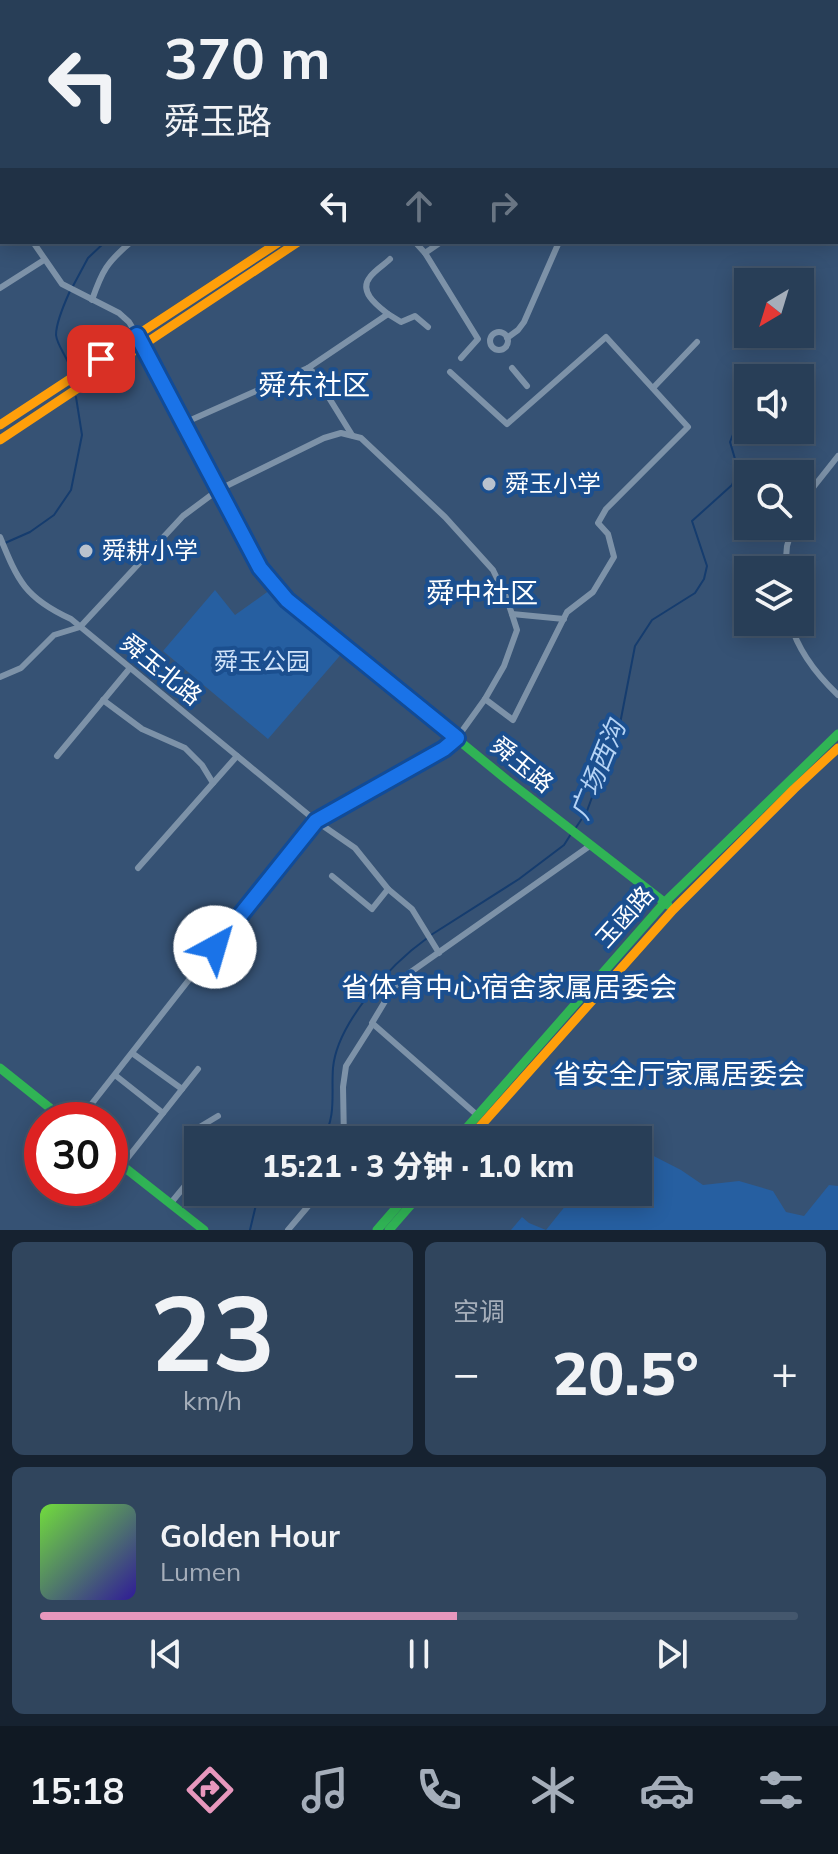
<!DOCTYPE html>
<html lang="zh">
<head>
<meta charset="utf-8">
<style>
	body { margin:0; font-family:Mulish,"Noto Sans SC",sans-serif; background:#30455d; color:#f1f3f6; height:100vh; display:flex; flex-direction:column; font-size:30px; white-space:nowrap }
	* { box-sizing:border-box; margin:0 }
	p { font-size:26px; color:#a5aeba }
	.icon { flex:none; width:44px; height:44px; fill:none; stroke:currentColor; stroke-width:2; stroke-linecap:round; stroke-linejoin:round }
	.map { position:relative; height:1230px; overflow:hidden }
	.panel { display:flex; flex-direction:column; gap:12px; padding:12px; background:#162230; flex:1 }
	.panel>* { flex:none }
	.guide { position:absolute; left:0px; top:0px; width:838px; height:244px; box-shadow:0 4px 20px #0003,0 0 0 2px #44576d; background:#283e57; color:#f1f3f6; overflow:hidden }
	.needle { width:52px; rotate:218deg }
	.controls { position:absolute; left:734px; top:268px; display:grid; gap:16px }
	.controls a { display:grid; place-items:center; width:80px; height:80px; border-radius:0px; background:#283e57; box-shadow:0 4px 20px #0003,0 0 0 2px #44576d; font-size:40px }
	.speed { position:absolute; left:24px; top:1102px; display:flex; gap:16px; font-size:40px; font-weight:700; text-align:center }
	.speed>* { display:grid; place-content:center; width:104px; height:104px; border-radius:50%; background:#283e57; box-shadow:0 4px 20px #0003,0 0 0 2px #44576d; line-height:1 }
	.speed .limit { border:12px solid #d22; background:#fff; color:#111 }
	.pin { position:absolute; display:grid; place-items:center; width:68px; height:68px; color:#fff; margin:-34px; border-radius:16px; box-shadow:0 4px 12px #0006 }
	.me { position:absolute; width:88px; margin:-44px; rotate:39deg; stroke-linejoin:round; filter:drop-shadow(0 0 6px #0008) }
	.turn { display:flex; align-items:center; gap:28px; height:168px; padding:0 32px; font-size:36px }
	.turn .icon { width:104px; height:104px; stroke-width:2.5 }
	.turn b { display:block; font-size:56px; line-height:68px }
	.lanes { display:flex; align-items:center; height:76px; padding:0 32px; background:#0003; justify-content:center; gap:40px; direction:ltr }
	.lanes .off { opacity:.35 }
	.big { font-size:60px; font-weight:800; line-height:1.1 }
	.panel .widget { flex:1; display:flex; flex-direction:column; justify-content:center; gap:12px; min-width:0; padding:0 28px; border-radius:12px; background:#30455d }
	.panel .dial { align-items:center; gap:0 }
	.dial b { font-size:104px; line-height:1 }
	.song { display:flex; align-items:center; gap:24px }
	.cover { width:96px; height:96px; border-radius:12px; background:linear-gradient(135deg,hsl(100 70% 55%),hsl(250 70% 35%)) }
	.played { height:8px; border-radius:4px; background:linear-gradient(90deg,#e797bd 55%,#44576d 55%) }
	.keys { display:flex; justify-content:space-around; direction:ltr }
	.heat { display:flex; justify-content:space-between; align-items:center; font-size:44px; direction:ltr }
	.panel .tiles { flex:1; display:grid; gap:12px; grid-template-columns:1fr 1fr }
	.widget:last-child { grid-column:span 2 }
	.trip { position:absolute; left:184px; top:1126px; width:468px; height:80px; border-radius:0px; background:#283e57; box-shadow:0 4px 20px #0003,0 0 0 2px #44576d; font-weight:800; line-height:80px; text-align:center }
	.dock { display:flex; height:128px; justify-content:space-around; align-items:center; background:#101923; color:#a5aeba }
	.dock .icon { width:56px; height:56px }
	.dock .current { color:#e797bd }
	.dock b { font-size:36px; color:#f1f3f6 }
	.map>svg:first-child { display:block }
	.green { fill:#265fa1 }
	.lines { fill:none; stroke-linecap:round; stroke-linejoin:round }
	.stream { stroke:#153c6e; stroke-width:2 }
	.street { stroke:#7d92a8; stroke-width:6 }
	.fast { stroke:#30b455; stroke-width:9 }
	.slow { stroke:#ff9f0a; stroke-width:9 }
	.route-casing { stroke:#114b97; stroke-width:20 }
	.route { stroke:#1a73e8; stroke-width:14 }
	.poi-dot { fill:#b9c2ce; stroke:#1b4f8f; stroke-width:3 }
	.labels { text-anchor:middle; stroke-width:8; stroke-linejoin:round; paint-order:stroke }
	.poi-label { font-size:24px; fill:#fff; stroke:#1b4f8f; text-anchor:start }
	.park-label { font-size:24px; fill:#cfe3fa; stroke:#1b4f8f }
	.street-label { font-size:24px; fill:#fff; stroke:#1b4f8f }
	.water-label { font-size:26px; font-style:italic; fill:#b5d3f5; stroke:#1b4f8f }
	.quarter-label { font-size:28px; fill:#fff; stroke:#1b4f8f }
</style>
</head>
<body>
<div class="map">
<svg width="838" height="1230" viewBox="0 0 838 1230">
	<rect width="100%" height="100%" fill="#365274"/>
	<g class="green">
		<path d="M0 0H236V2H2V98L0 97Z"/>
		<path d="M215 590 235 615 270 590 344 651 268 739 163 651Z"/>
		<path d="M638 1148 681 1170 703 1185 739 1181 773 1191 786 1212 804 1216 829 1185 838 1186V1230H511L522 1217 529 1223 546 1230 566 1205 564 1196 561 1192H638Z"/>
	</g>
	<g class="lines">
		<g class="stream">
			<path d="M339 2 340 0"/>
			<path d="M73 286 88 258 105 242"/>
			<path d="M70 291C65 302 56 322 56 335 57 346 69 359 71 371"/>
			<path d="M5 543 30 532 54 515 71 490 82 435 76 397"/>
			<path d="M575 829 587 811 606 759 619 729 635 646 652 620 695 593 704 579 707 566 692 521 732 485 738 469 730 442 748 396"/>
			<path d="M431 935 519 879 564 845 571 834"/>
			<path d="M322 1140C337 1117 331 1093 333 1068 337 1023 391 964 426 939"/>
			<path d="M250 1230 259 1192"/>
		</g>
		<g class="street">
			<path d="M383 0 384 2"/>
			<path d="M356 2 357 0"/>
			<path d="M833 2 835 0"/>
			<path d="M0 96 2 97"/>
			<path d="M0 189 2 191"/>
			<path d="M33 242 62 284 119 313 129 322 137 335"/>
			<path d="M415 242 425 253 478 339 461 358"/>
			<path d="M425 253 441 242"/>
			<path d="M0 288 44 260"/>
			<path d="M92 300C102 271 107 262 131 242"/>
			<path d="M388 314 401 322 415 316 428 327"/>
			<circle cx="499" cy="341" r="9"/>
			<path d="M507 338 518 330 524 322 559 242"/>
			<path d="M308 368 388 314C378 306 358 292 370 277 375 270 384 265 390 259"/>
			<path d="M512 368 527 386"/>
			<path d="M653 388 697 342"/>
			<path d="M184 423 308 368 313 372 352 435"/>
			<path d="M800 504 838 456"/>
			<path d="M0 537C18 581 25 598 71 619L316 821 355 848 388 889"/>
			<path d="M785 570 787 546 793 526"/>
			<path d="M512 614 564 619"/>
			<path d="M790 622C798 651 817 675 838 695"/>
			<path d="M0 677 21 668 54 635 80 627 183 516 218 490 324 438 341 433 361 438 445 517 493 570 507 599 517 630 504 666 485 699"/>
			<path d="M103 700 142 729 185 748 202 765 213 783"/>
			<path d="M57 756 130 668"/>
			<path d="M138 868 237 756"/>
			<path d="M332 876 372 909 388 889 412 909 439 953"/>
			<path d="M132 1053 182 1089"/>
			<path d="M115 1075 163 1113"/>
			<path d="M477 1115 372 1023 393 988 408 974 591 845"/>
			<path d="M79 1120 228 930 316 821 444 749 457 738 485 699 513 720 567 612 593 592 614 557 608 534 598 523 606 509 688 427 606 337 507 424 450 372"/>
			<path d="M344 1140 343 1087 346 1066 372 1025"/>
			<path d="M198 1142 194 1138 198 1128 218 1116"/>
			<path d="M122 1165 198 1069"/>
			<path d="M170 1204 198 1170"/>
			<path d="M288 1230 310 1204 307 1192"/>
		</g>
		<g class="fast">
			<path d="M630 0 633 2"/>
			<path d="M641 2 644 0"/>
			<path d="M662 2 665 0"/>
			<path d="M836 194 838 196"/>
			<path d="M142 342 260 568 287 600 507 780 668 905"/>
			<path d="M0 1068 65 1120"/>
			<path d="M456 1140 665 902 838 734"/>
			<path d="M110 1156 204 1230"/>
			<path d="M377 1230 410 1192"/>
			<path d="M389 1230 422 1192"/>
		</g>
		<g class="slow">
			<path d="M453 0 454 2"/>
			<path d="M836 203 838 205"/>
			<path d="M0 425 279 242"/>
			<path d="M0 440 298 242"/>
			<path d="M468 1140 673 910 794 789 838 748"/>
		</g>
	</g>
	<g class="lines">
		<defs>
			<path id="route" d="M101 359 137 335 260 568 287 600 457 738 444 749 316 821 215 947"/>
		</defs>
		<use href="#route" class="route-casing"/>
		<use href="#route" class="route"/>
	</g>
	<g class="poi-dot">
		<circle cx="489" cy="484" r="8"/>
		<circle cx="86" cy="551" r="8"/>
	</g>
	<g class="labels">
		<g class="poi-label">
			<text x="505" y="492">舜玉小学</text>
			<text x="102" y="559">舜耕小学</text>
		</g>
		<g class="park-label">
			<text x="262" y="670">舜玉公园</text>
		</g>
		<g class="street-label">
			<text transform="translate(161 670) rotate(39)" y="8">舜玉北路</text>
			<text transform="translate(522 765) rotate(39)" y="8">舜玉路</text>
			<text transform="translate(625 917) rotate(-48)" y="8">玉函路</text>
		</g>
		<g class="water-label">
			<text transform="translate(598 770) rotate(-68)" y="9">广场西沟</text>
		</g>
		<g class="quarter-label">
			<text x="314" y="395">舜东社区</text>
			<text x="482" y="603">舜中社区</text>
			<text x="509" y="997">省体育中心宿舍家属居委会</text>
			<text x="679" y="1084">省安全厅家属居委会</text>
		</g>
	</g>
</svg>
<div class="controls">
<a><svg class="needle" viewBox="-14 -14 28 28"><path d="M0-13l5 13h-10z" fill="#e53935"/><path d="M0 13l5-13h-10z" fill="#a5aeba"/></svg></a>
<a><svg class="icon" aria-label="sound" viewBox="0 0 24 24"><path d="M4 9h4l5-4v14l-5-4H4zM17 9q2 3 0 6"/></svg></a>
<a><svg class="icon" aria-label="search" viewBox="0 0 24 24"><circle cx="10" cy="10" r="6"/><path d="M15 15l6 6"/></svg></a>
<a><svg class="icon" aria-label="layers" viewBox="0 0 24 24"><path d="M12 4l9 5-9 5-9-5zM3 14l9 5 9-5"/></svg></a>
</div>
<div class="speed"><div class="limit">30</div></div>
<div class="pin" style="left:101px;top:359px;background:#d93025"><svg class="icon" aria-label="arrive" viewBox="0 0 24 24"><path d="M6 21V4h12l-3 4 3 4H6"/></svg></div>
<svg class="me" style="left:215px;top:947px" viewBox="-20 -20 40 40"><circle r="19" fill="#fff"/><path d="M0-13L10 11 0 6-10 11z" fill="#1a73e8"/></svg>
<div class="trip">15:21 · 3 分钟 · 1.0 km</div>
<div class="guide">
<div class="turn"><svg class="icon" aria-label="left" viewBox="0 0 24 24"><path d="M17 20v-9H6M10 6l-5 5 5 5"/></svg><div><b>370 m</b>舜玉路</div></div>
<div class="lanes"><svg class="icon" aria-label="left" viewBox="0 0 24 24"><path d="M17 20v-9H6M10 6l-5 5 5 5"/></svg><svg class="icon off" aria-label="ahead" viewBox="0 0 24 24"><path d="M12 20V5M6 11l6-6 6 6"/></svg><svg class="icon off" aria-label="right" viewBox="0 0 24 24"><path d="M7 20v-9h11M14 6l5 5-5 5"/></svg></div>
</div>
</div>
<section class="panel">
<div class="tiles">
<div class="widget dial"><b>23</b><p>km/h</p></div>
<div class="widget"><p>空调</p>
<div class="heat"><a>−</a><b class="big">20.5°</b><a>+</a></div>
</div>
<div class="widget">
<div class="song"><i class="cover"></i><div><b>Golden Hour</b><p>Lumen</p></div></div>
<div class="played"></div>
<div class="keys"><svg class="icon" aria-label="previous" viewBox="0 0 24 24"><path d="M18 5L8 12l10 7zM5 5v14"/></svg><svg class="icon" aria-label="pause" viewBox="0 0 24 24"><path d="M8 5v14M16 5v14"/></svg><svg class="icon" aria-label="next" viewBox="0 0 24 24"><path d="M6 5l10 7-10 7zM19 5v14"/></svg></div>
</div>
</div>
</section>
<nav class="dock">
<b>15:18</b>
<svg class="icon current" aria-label="directions" viewBox="0 0 24 24"><path d="M12 3l9 9-9 9-9-9zM9 14v-3h6M13 9l2 2-2 2"/></svg>
<svg class="icon" aria-label="music" viewBox="0 0 24 24"><path d="M9 18V5l10-2v13"/><circle cx="6" cy="18" r="3"/><circle cx="16" cy="16" r="3"/></svg>
<svg class="icon" aria-label="phone" viewBox="0 0 24 24"><path d="M5 4h4l2 5-3 2q2 4 5 5l2-3 5 2v4C11 20 4 13 5 4z"/></svg>
<svg class="icon" aria-label="climate" viewBox="0 0 24 24"><path d="M12 3v18M4 7l16 10M4 17L20 7"/></svg>
<svg class="icon" aria-label="car" viewBox="0 0 24 24"><path d="M5 17H2v-5l4-1 3-4h7l3 4 3 1v5h-3M9 17h6M6 11h13"/><circle cx="7" cy="17" r="2"/><circle cx="17" cy="17" r="2"/></svg>
<svg class="icon" aria-label="filters" viewBox="0 0 24 24"><path d="M4 7h16M4 17h16"/><circle cx="9" cy="7" r="2"/><circle cx="15" cy="17" r="2"/></svg>
</nav>
</body>
</html>
